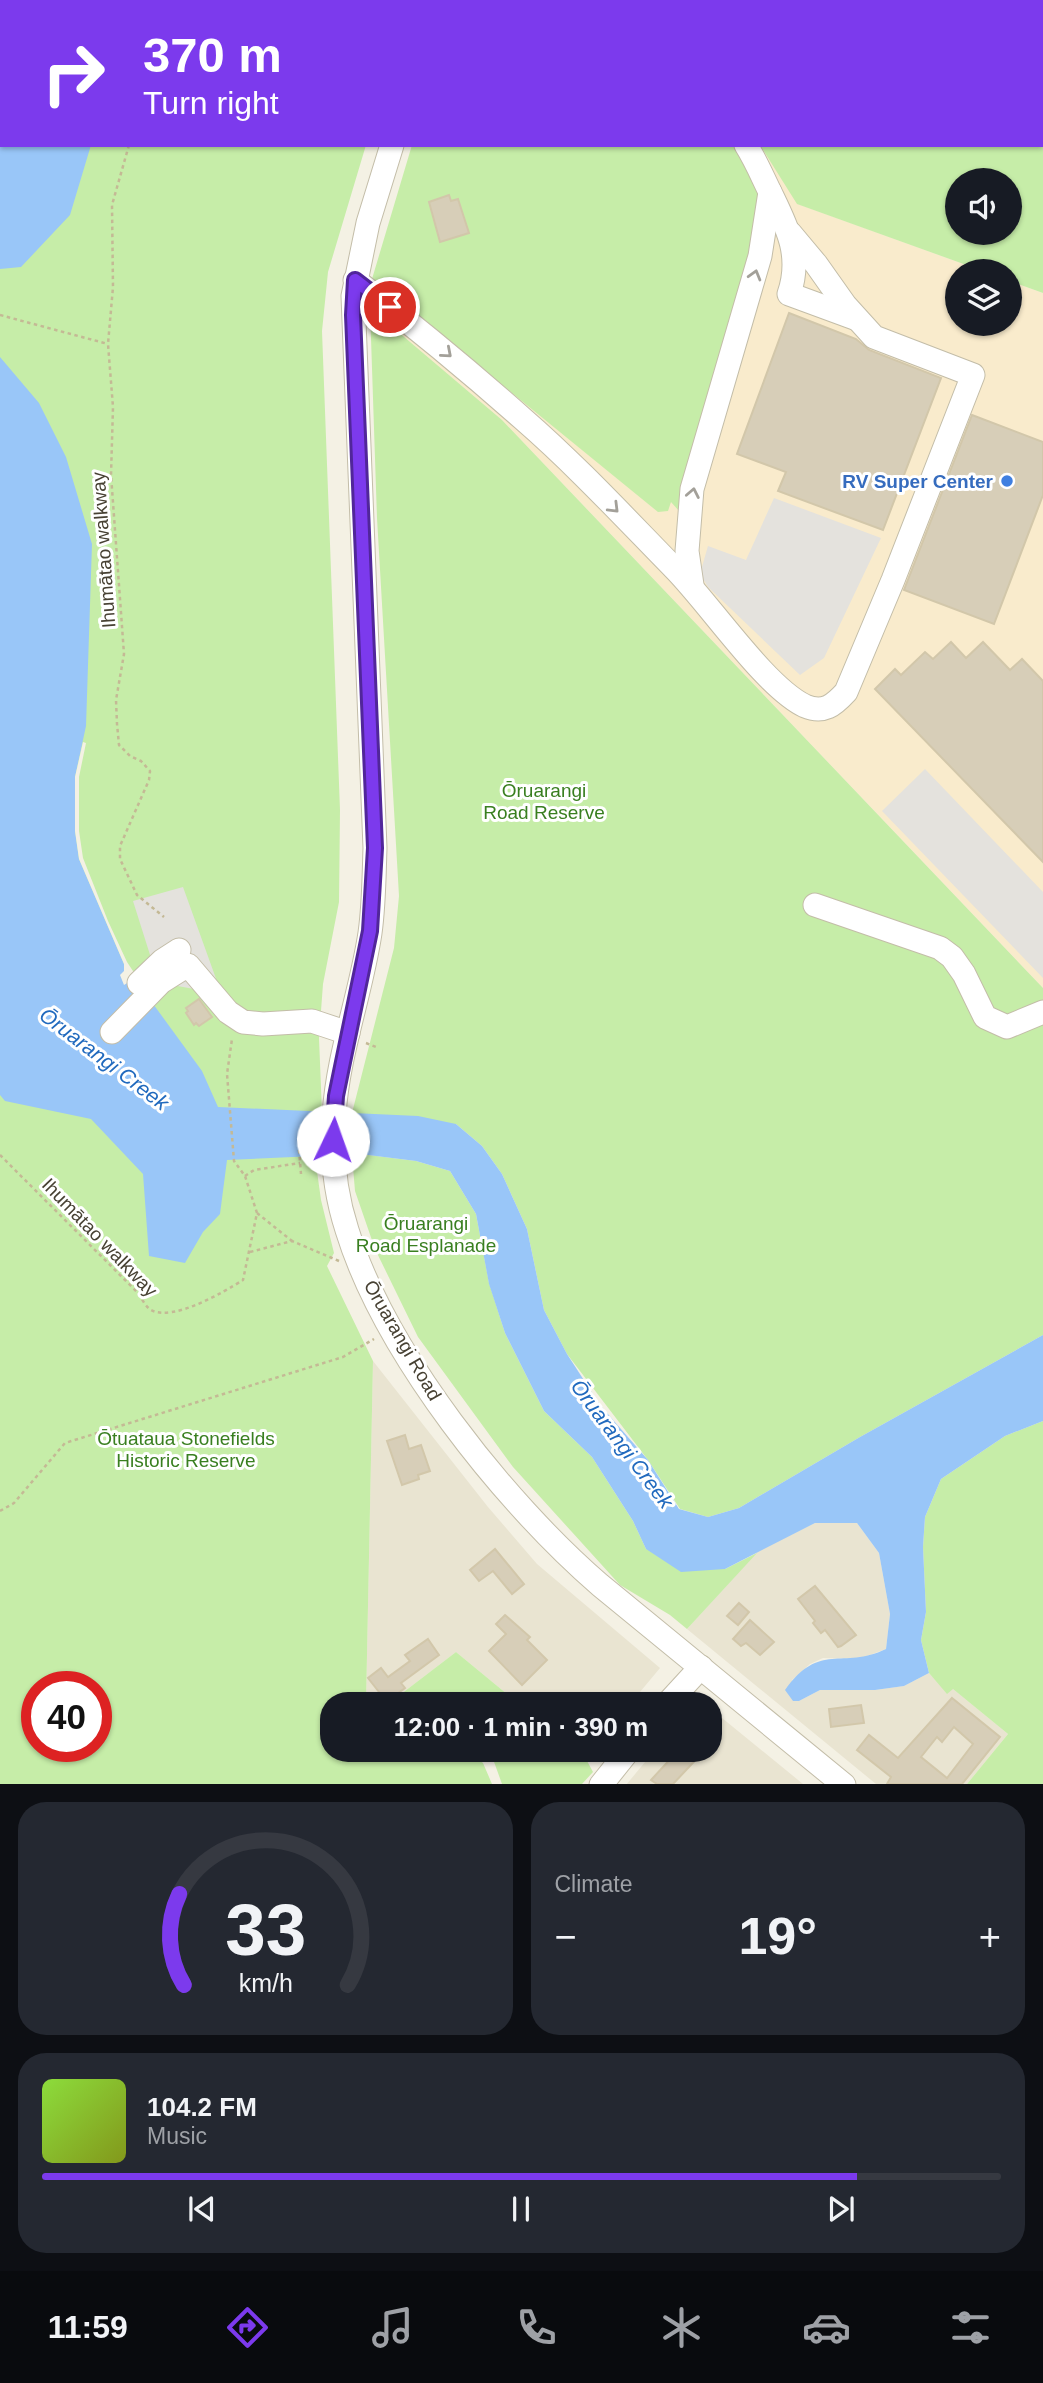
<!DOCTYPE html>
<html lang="en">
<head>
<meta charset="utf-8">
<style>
	body { margin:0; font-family:Helvetica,sans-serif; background:#242831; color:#f1f3f6; height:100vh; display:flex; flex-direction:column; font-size:26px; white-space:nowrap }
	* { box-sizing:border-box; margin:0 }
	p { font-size:23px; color:#9ea1a6 }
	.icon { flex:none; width:38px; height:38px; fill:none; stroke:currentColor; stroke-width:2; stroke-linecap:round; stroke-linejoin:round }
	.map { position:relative; height:1784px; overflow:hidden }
	.details { display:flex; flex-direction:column; gap:18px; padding:18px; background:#0d0f14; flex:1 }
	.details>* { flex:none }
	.banner { position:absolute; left:0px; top:0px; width:1043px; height:147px; box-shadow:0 2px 5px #0004; background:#7c3aed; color:#fff; overflow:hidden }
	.fabs { position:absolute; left:945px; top:168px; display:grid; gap:14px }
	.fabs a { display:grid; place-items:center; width:77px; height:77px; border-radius:50%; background:#171b24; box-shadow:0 2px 5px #0004; font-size:35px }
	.speed { position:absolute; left:21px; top:1671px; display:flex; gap:14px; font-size:35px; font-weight:700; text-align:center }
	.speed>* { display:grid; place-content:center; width:91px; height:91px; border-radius:50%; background:#171b24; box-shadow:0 2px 5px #0004; line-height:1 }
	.speed .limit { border:10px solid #d22; background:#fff; color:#111 }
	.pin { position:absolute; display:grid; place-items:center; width:60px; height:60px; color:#fff; margin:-30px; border:4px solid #fff; border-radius:50%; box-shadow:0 2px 7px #0007 }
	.me { position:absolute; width:77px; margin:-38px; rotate:3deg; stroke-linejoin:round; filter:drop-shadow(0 0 5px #0008) }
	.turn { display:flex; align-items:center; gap:24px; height:147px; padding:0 28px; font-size:32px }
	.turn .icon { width:91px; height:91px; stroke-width:2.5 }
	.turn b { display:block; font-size:49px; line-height:60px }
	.big { font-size:52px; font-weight:700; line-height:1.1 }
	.details .widget { flex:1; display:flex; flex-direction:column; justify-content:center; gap:10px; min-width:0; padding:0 24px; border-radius:28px; background:#242831 }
	.details .dial { align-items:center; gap:0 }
	.dial svg { height:182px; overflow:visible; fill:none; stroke:#363941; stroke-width:7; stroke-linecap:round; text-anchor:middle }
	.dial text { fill:#f1f3f6; stroke:none }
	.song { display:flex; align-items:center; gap:21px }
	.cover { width:84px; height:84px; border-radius:10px; background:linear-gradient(135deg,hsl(90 70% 55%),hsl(70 70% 35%)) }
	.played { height:7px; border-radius:4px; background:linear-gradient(90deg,#7c3aed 85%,#363941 85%) }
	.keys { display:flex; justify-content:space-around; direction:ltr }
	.heat { display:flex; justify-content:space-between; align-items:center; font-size:38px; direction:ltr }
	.details .tiles { flex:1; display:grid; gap:18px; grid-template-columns:1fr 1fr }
	.widget:last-child { grid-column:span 2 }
	.trip { position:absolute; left:320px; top:1692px; width:402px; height:70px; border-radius:28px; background:#171b24; box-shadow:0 2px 5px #0004; font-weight:700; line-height:70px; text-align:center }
	.menu { display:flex; height:112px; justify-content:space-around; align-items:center; background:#090b0e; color:#9ea1a6 }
	.menu .icon { width:49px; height:49px }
	.menu .active { color:#7c3aed }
	.menu b { font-size:32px; color:#f1f3f6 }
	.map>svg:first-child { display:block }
	.residential { fill:#e9e4d1 }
	.commercial { fill:#f9ebcc }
	.green { fill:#c6eda8; fill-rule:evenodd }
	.parking { fill:#e4e2dd }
	.water { fill:#99c6f8 }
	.pier { fill:#f4f1e4 }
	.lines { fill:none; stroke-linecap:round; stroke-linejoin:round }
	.stream { stroke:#99c6f8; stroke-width:4.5 }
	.building { fill:#d7ceb8; stroke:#d2c7aa; stroke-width:2; fill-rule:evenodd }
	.minor-casing { stroke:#c3bda8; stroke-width:25 }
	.path { stroke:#c4b995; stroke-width:2.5; stroke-dasharray:3.5 3.5; stroke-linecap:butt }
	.minor { stroke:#fff; stroke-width:23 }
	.oneway { stroke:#a3a099 }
	.route-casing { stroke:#51269a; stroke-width:18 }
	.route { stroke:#7c3aed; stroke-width:12 }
	.shop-dot { fill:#3f7fe0; stroke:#fff; stroke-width:2.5 }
	.labels { text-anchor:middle; stroke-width:6; stroke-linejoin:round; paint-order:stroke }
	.shop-label { font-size:19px; font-weight:bold; fill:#366cbe; stroke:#fff; text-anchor:end }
	.street-label { font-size:19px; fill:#474133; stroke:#fff }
	.park-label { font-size:19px; fill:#397f20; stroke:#fff }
	.water-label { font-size:21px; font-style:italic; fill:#216abe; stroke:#fff }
</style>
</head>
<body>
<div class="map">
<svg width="1043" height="1785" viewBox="0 0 1043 1785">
	<rect width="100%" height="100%" fill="#f4f1e4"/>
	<g class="residential">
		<path d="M373 1361 488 1507 537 1564 660 1668 630 1704H519L456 1652 388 1704H366Z"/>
		<path d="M815 1523H857L879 1553 890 1614 886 1649 859 1659 823 1658 810 1664 792 1680 799 1701 820 1690H875L904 1686 929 1673 947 1693 952 1688 1008 1734 967 1784H876L687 1629 758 1551Z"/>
		<path d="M711 1709 803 1784 626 1785 655 1750H710Z"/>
	</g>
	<path class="commercial" d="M730 145H760L798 204 983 271H957V324H1010V281L1043 293V988L502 420 370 308 372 279 659 512Z"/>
	<g class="green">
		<path d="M0 0H409L2 2V145H366L328 272 322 331 340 810 339 902 323 984 319 1038 322 1112 352 1113 394 948 399 896 377 518 370 308 502 420 1043 988V1335L860 1437 739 1508 708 1517 680 1509 648 1460 567 1354 544 1310 527 1229 502 1174 482 1146 456 1124 361 1154 416 1161 450 1171 476 1214 489 1283 505 1333 544 1411 592 1457 633 1521 646 1549 725 1569 757 1553 687 1629 670 1615 620 1585 513 1467 418 1337 375 1249 355 1191 352 1155 315 1157 321 1200 334 1253 327 1266 373 1361 366 1704H332V1750H470L483 1763 492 1784 0 1785ZM37 1687H96V1746H37Z"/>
		<path d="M720 0H1043V293L1010 281V271H983L797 204 760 145H1041V2ZM957 180H1010V233H957Z"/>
		<path d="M412 145H740L760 197 739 299 679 511 671 502 668 511 658 512 372 279Z"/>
		<path d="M1043 1421V1784H967L1008 1734 953 1689 947 1694 929 1673 921 1640 926 1612 923 1547 925 1517 941 1479 1005 1436Z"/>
		<path d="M456 1652 519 1704H388Z"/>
		<path d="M483 1750H575L586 1759 593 1772 582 1784H502L493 1759Z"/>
	</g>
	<g class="parking">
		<path d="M774 498 881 538 824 658 800 675 708 587 700 574 708 546 746 560Z"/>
		<path d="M925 769 1043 892V978L882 811Z"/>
		<path d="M183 887 228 1012 194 989 172 985 151 958 133 901Z"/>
	</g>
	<g class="water">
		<path d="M0 0H135L2 2V145H91L70 215 21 267 0 269Z"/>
		<path d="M0 357 39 403 66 457 92 544 86 726 75 777V831L79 859 124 964 202 1071 218 1107 418 1116 456 1124 482 1146 502 1174 527 1229 544 1310 567 1354 600 1405 648 1460 679 1509 708 1517 739 1508 860 1437 1043 1335V1421L1005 1436 941 1479 925 1517 923 1547 926 1612 921 1640 929 1673 904 1686 875 1690H820L799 1701H793L785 1690C820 1641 842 1670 886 1649L890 1614 879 1553 857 1523H815L725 1569 681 1572 646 1549 633 1521 592 1457 544 1411 505 1333 489 1284 476 1214 450 1171 416 1161 360 1154 227 1160 220 1214 203 1232 185 1263 149 1256 143 1174 91 1119 5 1101 0 1095Z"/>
	</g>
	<g class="pier">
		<path d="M83 742 86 743 79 777V831L83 858 108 921 127 962 137 977 124 985 120 975 124 971V964L79 859 75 831V777Z"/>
		<path d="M316 1109 353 1110V1158L315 1161Z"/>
	</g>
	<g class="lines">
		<path class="stream" d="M1041 3 1043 5"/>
	</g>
	<g class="building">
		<path d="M449 195 451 201 458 199 469 233 440 242 429 202Z"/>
		<path d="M789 313 856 339 869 350 941 378 883 530 778 491 786 472 737 454Z"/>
		<path d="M972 415 1043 442V495L994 624 904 590Z"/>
		<path d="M951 642 966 658 983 642 1010 670 1022 659 1043 681V862L875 689 895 669 901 675 925 652 933 659Z"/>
		<path d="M199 999 212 1017 199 1026 196 1023 194 1025 186 1013 188 1011 186 1008Z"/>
		<path d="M405 1435 409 1449 421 1445 430 1471 418 1475 419 1479 402 1485 387 1441Z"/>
		<path d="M495 1549 524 1584 512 1594 493 1571 479 1581 470 1570Z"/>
		<path d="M815 1586 856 1635 841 1646 838 1647 825 1630 821 1633 813 1623 815 1621 798 1599Z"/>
		<path d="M739 1603 749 1612 738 1625 727 1616Z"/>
		<path d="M505 1615 530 1637 527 1640 547 1660 522 1685 489 1651 506 1634 496 1624Z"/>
		<path d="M750 1620 774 1642 760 1655 746 1643 741 1646 733 1639Z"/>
		<path d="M428 1639 439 1655 401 1683 405 1688 383 1704H362L379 1692 368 1678 381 1668 388 1677 410 1661 405 1655Z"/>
		<path d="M952 1698 1000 1737 962 1784H887L891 1777 857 1750 869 1735 898 1758ZM954 1727 973 1744 947 1778 921 1757 937 1737 942 1742Z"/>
		<path d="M861 1705 864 1723 831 1727 829 1709Z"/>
		<path d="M672 1750H705L673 1784H657L651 1780 676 1753Z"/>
	</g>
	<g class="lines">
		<defs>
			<g id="minor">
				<path d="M436 2V0"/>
				<path d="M707 2V0"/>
				<path d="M392 145 368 223 353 296 375 848C374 876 374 905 370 933 361 994 338 1053 334 1115 331 1153 335 1193 347 1230 385 1353 504 1502 600 1585L844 1785"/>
				<path d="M746 145C756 161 763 178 771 194 788 229 802 256 789 294L857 319"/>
				<path d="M355 280C413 325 469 371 523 419 576 465 625 518 674 568 709 603 765 687 805 706 824 714 834 705 846 692L893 580 973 375 874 337 845 305 816 264 790 233"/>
				<path d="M692 585 687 551 692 489 760 256 770 192"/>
				<path d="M815 905 940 948 952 957 964 974 985 1017 1007 1027 1043 1012"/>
				<path d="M139 983 162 961 179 950"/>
				<path d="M112 1032 161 982 188 965 228 1012 243 1022 263 1024 312 1021 348 1033"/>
				<path d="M667 1704 701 1667"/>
				<path d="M601 1785 629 1750"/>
			</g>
		</defs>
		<use href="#minor" class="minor-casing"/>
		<g class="path">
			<path d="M170 2V0"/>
			<path d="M129 145 112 205 113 287 108 344 113 407 111 475 124 654 116 700 117 724 119 745 130 756 141 761 150 771 149 780 120 846V859L137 895 164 917"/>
			<path d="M0 315 108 344"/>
			<path d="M366 1043 376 1047"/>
			<path d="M299 1150 301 1174"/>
			<path d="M0 1155 138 1293C142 1299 145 1306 151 1310 173 1322 224 1292 243 1280L257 1213 245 1176 234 1161 227 1074 232 1039"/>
			<path d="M245 1176 254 1170 300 1163"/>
			<path d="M257 1213 292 1241"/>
			<path d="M250 1252 292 1241 339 1261"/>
			<path d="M0 1511 14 1503 65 1443 343 1357 374 1339"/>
		</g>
		<use href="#minor" class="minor"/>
	</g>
	<defs><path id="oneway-chevron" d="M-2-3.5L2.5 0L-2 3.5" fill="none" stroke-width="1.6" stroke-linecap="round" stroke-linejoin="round" transform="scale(1.75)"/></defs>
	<g class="oneway">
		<use href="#oneway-chevron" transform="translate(755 275) rotate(-74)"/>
		<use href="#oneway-chevron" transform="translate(447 353) rotate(41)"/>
		<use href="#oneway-chevron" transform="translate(693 493) rotate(-79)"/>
		<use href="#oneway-chevron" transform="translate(614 508) rotate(45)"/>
	</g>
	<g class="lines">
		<defs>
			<path id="route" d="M333 1140 336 1096 370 931 375 848 353 315 355 280 390 307"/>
		</defs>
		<use href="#route" class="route-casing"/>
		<use href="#route" class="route"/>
	</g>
	<circle class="shop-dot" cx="1007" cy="481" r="7"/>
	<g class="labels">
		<g class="shop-label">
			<text x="993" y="488">RV Super Center</text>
		</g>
		<g class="street-label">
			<text transform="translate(103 550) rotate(-94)" y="7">Ihumātao walkway</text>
			<text transform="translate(100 1237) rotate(46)" y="7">Ihumātao walkway</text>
			<text transform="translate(403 1340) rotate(60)" y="7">Ōruarangi Road</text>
		</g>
		<g class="park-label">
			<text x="544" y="797">Ōruarangi<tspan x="544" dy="22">Road Reserve</tspan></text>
			<text x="426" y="1230">Ōruarangi<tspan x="426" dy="22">Road Esplanade</tspan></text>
			<text x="186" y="1445">Ōtuataua Stonefields<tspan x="186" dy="22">Historic Reserve</tspan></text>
		</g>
		<g class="water-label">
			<text transform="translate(104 1059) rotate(37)" y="7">Ōruarangi Creek</text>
			<text transform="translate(622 1444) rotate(53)" y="7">Ōruarangi Creek</text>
		</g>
	</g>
</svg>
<div class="fabs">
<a><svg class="icon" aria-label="sound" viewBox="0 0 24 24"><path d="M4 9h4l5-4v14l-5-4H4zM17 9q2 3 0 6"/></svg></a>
<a><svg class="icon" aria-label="layers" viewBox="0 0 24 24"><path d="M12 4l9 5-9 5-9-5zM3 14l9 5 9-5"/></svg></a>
</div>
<div class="speed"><div class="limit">40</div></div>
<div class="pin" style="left:390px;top:307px;background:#d93025"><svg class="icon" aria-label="arrive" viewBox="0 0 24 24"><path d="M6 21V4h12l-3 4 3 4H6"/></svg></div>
<svg class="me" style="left:333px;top:1140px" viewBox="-20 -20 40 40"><circle r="19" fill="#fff"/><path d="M0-13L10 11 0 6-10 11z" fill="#7c3aed"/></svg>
<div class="trip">12:00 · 1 min · 390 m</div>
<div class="banner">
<div class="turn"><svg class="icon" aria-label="right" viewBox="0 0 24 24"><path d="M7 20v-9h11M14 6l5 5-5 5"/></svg><div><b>370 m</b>Turn right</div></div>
</div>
</div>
<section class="details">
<div class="tiles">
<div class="widget dial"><svg viewBox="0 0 100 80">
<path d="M14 69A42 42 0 1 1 86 69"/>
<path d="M14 69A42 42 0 0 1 12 29" stroke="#7c3aed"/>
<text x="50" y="56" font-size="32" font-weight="700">33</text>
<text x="50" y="72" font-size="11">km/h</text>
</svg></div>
<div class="widget"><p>Climate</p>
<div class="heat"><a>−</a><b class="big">19°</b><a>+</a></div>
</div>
<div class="widget">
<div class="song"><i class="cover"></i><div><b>104.2 FM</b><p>Music</p></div></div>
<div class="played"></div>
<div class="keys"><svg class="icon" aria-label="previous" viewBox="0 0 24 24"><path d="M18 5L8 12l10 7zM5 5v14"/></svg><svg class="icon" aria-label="pause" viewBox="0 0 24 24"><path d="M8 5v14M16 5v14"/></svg><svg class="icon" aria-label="next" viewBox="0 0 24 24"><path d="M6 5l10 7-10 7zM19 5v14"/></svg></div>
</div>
</div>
</section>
<nav class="menu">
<b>11:59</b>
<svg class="icon active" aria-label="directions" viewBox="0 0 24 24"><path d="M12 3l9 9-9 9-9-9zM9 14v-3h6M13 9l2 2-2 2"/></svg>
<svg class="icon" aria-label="music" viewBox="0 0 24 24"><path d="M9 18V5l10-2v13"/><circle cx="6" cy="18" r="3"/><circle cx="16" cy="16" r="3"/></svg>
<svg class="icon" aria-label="phone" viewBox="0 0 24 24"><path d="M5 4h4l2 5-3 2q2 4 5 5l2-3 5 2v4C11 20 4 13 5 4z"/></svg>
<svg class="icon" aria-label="climate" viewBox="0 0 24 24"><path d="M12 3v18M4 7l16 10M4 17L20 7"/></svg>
<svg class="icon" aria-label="car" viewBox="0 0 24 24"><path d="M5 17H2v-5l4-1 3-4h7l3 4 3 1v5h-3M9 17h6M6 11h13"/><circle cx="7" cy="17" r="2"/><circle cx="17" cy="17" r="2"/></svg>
<svg class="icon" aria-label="filters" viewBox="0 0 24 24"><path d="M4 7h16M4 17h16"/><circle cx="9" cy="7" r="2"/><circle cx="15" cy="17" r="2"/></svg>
</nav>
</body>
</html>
